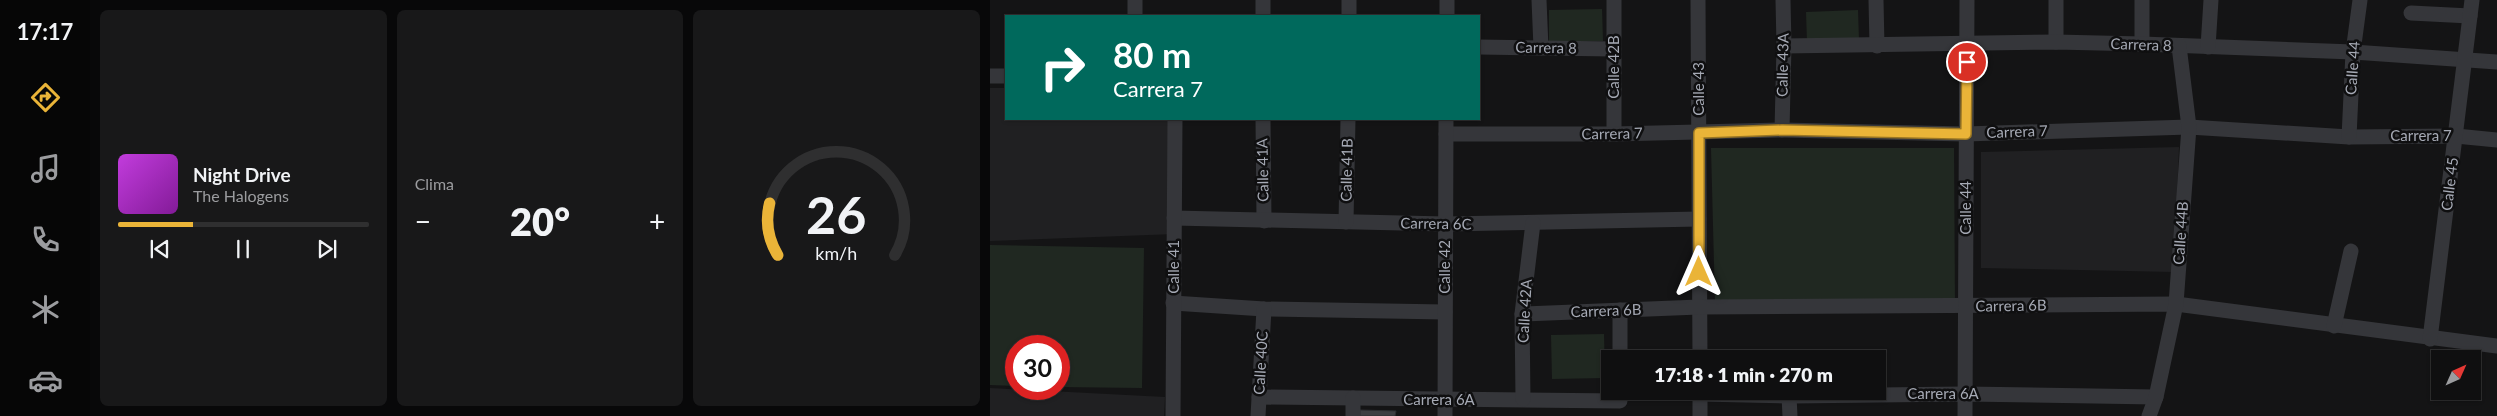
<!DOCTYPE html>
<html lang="es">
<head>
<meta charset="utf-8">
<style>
	body { margin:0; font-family:Lato,sans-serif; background:#181819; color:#f1f3f6; height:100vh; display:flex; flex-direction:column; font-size:19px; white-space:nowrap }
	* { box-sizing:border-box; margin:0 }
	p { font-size:16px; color:#9b9c9f }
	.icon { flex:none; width:28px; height:28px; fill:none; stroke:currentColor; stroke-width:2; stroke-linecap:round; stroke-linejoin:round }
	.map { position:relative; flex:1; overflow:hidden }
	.sheet { display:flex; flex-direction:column; gap:10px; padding:10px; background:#080809; width:900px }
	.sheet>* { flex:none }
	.hud { position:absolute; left:15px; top:15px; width:475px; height:105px; border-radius:0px; box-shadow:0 1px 4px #0004,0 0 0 1px #2f2f30; background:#00695c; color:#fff; overflow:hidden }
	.needle { width:32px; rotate:45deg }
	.tools { position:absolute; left:1441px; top:350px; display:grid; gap:10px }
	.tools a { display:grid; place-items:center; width:50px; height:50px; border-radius:0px; background:#0f0f10; box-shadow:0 1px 4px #0004,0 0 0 1px #2f2f30; font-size:25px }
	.speed { position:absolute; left:15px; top:335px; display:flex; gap:10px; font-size:25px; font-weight:700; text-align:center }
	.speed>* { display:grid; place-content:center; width:65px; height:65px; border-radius:50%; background:#0f0f10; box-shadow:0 1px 4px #0004,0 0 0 1px #2f2f30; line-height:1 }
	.speed .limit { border:8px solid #d22; background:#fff; color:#111 }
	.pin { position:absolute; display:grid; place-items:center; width:42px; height:42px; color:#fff; margin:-21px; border:2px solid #fff; border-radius:50%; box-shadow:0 1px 5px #0007 }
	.me { position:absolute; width:55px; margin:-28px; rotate:0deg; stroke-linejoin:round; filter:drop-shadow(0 0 4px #0008) }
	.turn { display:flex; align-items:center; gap:18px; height:105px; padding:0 25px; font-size:22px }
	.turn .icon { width:65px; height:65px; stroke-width:2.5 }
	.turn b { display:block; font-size:35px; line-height:42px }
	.big { font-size:38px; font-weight:800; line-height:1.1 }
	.sheet .widget { flex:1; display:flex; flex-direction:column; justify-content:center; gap:8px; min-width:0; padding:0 18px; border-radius:8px; background:#181819 }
	.sheet .dial { align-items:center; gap:0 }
	.dial svg { height:130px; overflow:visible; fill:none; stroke:#2f2f30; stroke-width:7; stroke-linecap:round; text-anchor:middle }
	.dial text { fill:#f1f3f6; stroke:none }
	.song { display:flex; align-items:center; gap:15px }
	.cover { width:60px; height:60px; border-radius:8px; background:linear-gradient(135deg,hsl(290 70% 55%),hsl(290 70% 35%)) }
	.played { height:5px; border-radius:2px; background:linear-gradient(90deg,#eab438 30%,#2f2f30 30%) }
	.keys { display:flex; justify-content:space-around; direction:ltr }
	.heat { display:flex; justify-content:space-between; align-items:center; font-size:28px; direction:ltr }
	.sheet .tiles { flex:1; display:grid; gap:10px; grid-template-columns:repeat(3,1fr) }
	.trip { position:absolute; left:611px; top:350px; width:285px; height:50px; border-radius:0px; background:#0f0f10; box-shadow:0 1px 4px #0004,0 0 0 1px #2f2f30; font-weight:800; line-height:50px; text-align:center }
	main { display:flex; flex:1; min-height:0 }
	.dock { display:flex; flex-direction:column; width:90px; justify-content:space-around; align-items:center; background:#060606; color:#9b9c9f }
	.dock .icon { width:35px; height:35px }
	.dock .active { color:#eab438 }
	.dock b { font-size:22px; color:#f1f3f6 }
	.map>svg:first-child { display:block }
	.built { fill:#202022 }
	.green { fill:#202821 }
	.building { fill:#3e3f42; stroke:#2e2e31 }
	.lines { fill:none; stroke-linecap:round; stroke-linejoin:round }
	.minor { stroke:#35363a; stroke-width:15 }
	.route-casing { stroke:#987524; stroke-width:12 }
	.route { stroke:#eab438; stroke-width:9 }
	.labels { text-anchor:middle; stroke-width:5; stroke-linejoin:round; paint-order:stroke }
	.street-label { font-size:15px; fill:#a6aab5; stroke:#0f0f10 }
</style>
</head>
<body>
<main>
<nav class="dock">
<b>17:17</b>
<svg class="icon active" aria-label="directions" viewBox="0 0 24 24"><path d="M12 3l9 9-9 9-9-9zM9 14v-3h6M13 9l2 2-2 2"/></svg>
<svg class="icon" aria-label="music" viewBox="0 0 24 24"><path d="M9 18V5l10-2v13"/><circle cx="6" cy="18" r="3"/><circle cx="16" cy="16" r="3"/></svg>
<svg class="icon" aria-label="phone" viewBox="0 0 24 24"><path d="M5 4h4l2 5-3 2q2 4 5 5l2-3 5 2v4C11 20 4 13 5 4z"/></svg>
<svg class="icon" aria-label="climate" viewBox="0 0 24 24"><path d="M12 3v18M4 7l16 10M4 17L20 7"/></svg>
<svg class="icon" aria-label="car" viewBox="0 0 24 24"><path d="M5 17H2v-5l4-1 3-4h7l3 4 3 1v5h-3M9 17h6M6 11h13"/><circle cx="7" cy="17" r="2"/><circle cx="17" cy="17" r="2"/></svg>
</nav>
<section class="sheet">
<div class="tiles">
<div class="widget">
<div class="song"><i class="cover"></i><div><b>Night Drive</b><p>The Halogens</p></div></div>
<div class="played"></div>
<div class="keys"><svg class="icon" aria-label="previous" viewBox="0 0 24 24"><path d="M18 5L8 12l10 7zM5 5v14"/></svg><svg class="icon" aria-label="pause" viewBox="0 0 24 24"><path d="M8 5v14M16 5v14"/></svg><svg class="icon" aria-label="next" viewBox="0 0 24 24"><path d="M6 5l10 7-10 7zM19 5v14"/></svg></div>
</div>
<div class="widget"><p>Clima</p>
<div class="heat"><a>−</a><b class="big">20°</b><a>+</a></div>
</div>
<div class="widget dial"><svg viewBox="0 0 100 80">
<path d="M14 69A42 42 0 1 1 86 69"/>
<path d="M14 69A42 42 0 0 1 9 37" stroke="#eab438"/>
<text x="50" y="56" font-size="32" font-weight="700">26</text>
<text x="50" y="72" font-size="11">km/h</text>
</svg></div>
</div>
</section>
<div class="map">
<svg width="1507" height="416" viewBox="0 0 1507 416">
	<rect width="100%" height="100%" fill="#141415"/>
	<g class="built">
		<path d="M0 88H16V119H181L185 234 0 241Z"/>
		<path d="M1189 147 1184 272 991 268V152Z"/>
		<path d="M0 388 175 397 174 416H0Z"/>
	</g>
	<g class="green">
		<path d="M612 9 613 41H559V10Z"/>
		<path d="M868 10 869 40 817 42 816 12Z"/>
		<path d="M721 148H964L965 308 725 302Z"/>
		<path d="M0 245 154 248 152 388 69 387V346H26V386L0 385Z"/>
		<path d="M614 334 615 378 562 379 561 335Z"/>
	</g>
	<path class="building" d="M370 410 406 411 405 416H370Z"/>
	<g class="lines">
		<g class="minor">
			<path d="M359 0V16"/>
			<path d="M549 0 551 48"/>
			<path d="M624 0V134"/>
			<path d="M708 0 710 359"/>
			<path d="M886 0 887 46"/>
			<path d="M1152 0V44"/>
			<path d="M1421 13 1480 16"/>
			<path d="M145 16V0"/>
			<path d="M273 16V0"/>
			<path d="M457 16V0"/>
			<path d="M1066 42V0"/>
			<path d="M794 46 1066 42 1152 44 1363 52 1507 62"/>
			<path d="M489 47 624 49"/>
			<path d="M1218 47 1221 0"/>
			<path d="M0 76H16"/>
			<path d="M273 119 274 221"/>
			<path d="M792 130 794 46 793 0"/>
			<path d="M456 134H624L792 130 976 134 1199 127 1359 137 1466 136 1507 140"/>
			<path d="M1359 137 1363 52 1370 0"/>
			<path d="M184 218 456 224 709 219"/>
			<path d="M356 222 358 119"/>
			<path d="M183 303 274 309 455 312"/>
			<path d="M630 310V359"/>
			<path d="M532 314 709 307 1186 304 1507 346"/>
			<path d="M1344 326 1361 251"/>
			<path d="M1440 339 1482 0"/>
			<path d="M710 391V416"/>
			<path d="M710 394 799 396 975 394 1166 397"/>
			<path d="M799 396 800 416"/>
			<path d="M269 397 630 401"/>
			<path d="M533 399 532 314 543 223"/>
			<path d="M183 416 185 119"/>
			<path d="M268 416 274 309"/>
			<path d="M363 416V398"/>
			<path d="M455 416 456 119"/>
			<path d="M975 416 977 0"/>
			<path d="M1159 416 1166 397 1186 304 1199 127 1189 46"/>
		</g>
	</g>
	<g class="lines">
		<defs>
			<path id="route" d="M709 272V133L792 130 976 134 977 62"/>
		</defs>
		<use href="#route" class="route-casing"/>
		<use href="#route" class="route"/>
	</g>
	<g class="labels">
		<g class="street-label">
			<text transform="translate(1151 45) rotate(2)" y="5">Carrera 8</text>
			<text transform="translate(556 48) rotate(1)" y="5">Carrera 8</text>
			<text transform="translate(793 65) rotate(-89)" y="5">Calle 43A</text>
			<text transform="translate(624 67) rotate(-90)" y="5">Calle 42B</text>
			<text transform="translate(1363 68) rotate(-86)" y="5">Calle 44</text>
			<text transform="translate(709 89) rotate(-90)" y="5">Calle 43</text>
			<text transform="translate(1027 132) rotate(-2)" y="5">Carrera 7</text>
			<text transform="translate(622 134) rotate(-1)" y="5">Carrera 7</text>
			<text x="1431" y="141">Carrera 7</text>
			<text transform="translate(273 170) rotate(-91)" y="5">Calle 41A</text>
			<text transform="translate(357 170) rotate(-89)" y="5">Calle 41B</text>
			<text transform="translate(1460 184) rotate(-83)" y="5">Calle 45</text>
			<text transform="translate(976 208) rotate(-90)" y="5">Calle 44</text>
			<text transform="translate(446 224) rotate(1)" y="5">Carrera 6C</text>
			<text transform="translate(1191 233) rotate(-86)" y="5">Calle 44B</text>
			<text transform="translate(184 267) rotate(-90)" y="5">Calle 41</text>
			<text transform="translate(455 267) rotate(-90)" y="5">Calle 42</text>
			<text transform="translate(1021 306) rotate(-1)" y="5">Carrera 6B</text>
			<text transform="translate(535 311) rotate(-87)" y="5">Calle 42A</text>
			<text transform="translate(616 311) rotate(-2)" y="5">Carrera 6B</text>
			<text transform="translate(271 363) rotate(-87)" y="5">Calle 40C</text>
			<text x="953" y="399">Carrera 6A</text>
			<text x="449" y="405">Carrera 6A</text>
		</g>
	</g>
</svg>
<div class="tools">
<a><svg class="needle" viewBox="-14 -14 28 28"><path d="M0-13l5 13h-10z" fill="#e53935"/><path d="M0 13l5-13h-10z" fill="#9b9c9f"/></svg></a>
</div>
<div class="speed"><div class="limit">30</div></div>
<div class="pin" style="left:977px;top:62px;background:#d93025"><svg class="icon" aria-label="arrive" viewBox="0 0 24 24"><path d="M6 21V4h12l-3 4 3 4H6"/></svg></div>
<svg class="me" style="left:709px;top:272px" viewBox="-20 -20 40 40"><path d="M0-17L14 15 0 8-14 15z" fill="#eab438" stroke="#fff" stroke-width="4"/></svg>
<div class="trip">17:18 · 1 min · 270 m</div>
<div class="hud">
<div class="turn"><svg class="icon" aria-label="right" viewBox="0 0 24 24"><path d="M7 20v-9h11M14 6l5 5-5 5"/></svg><div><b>80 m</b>Carrera 7</div></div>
</div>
</div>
</main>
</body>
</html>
